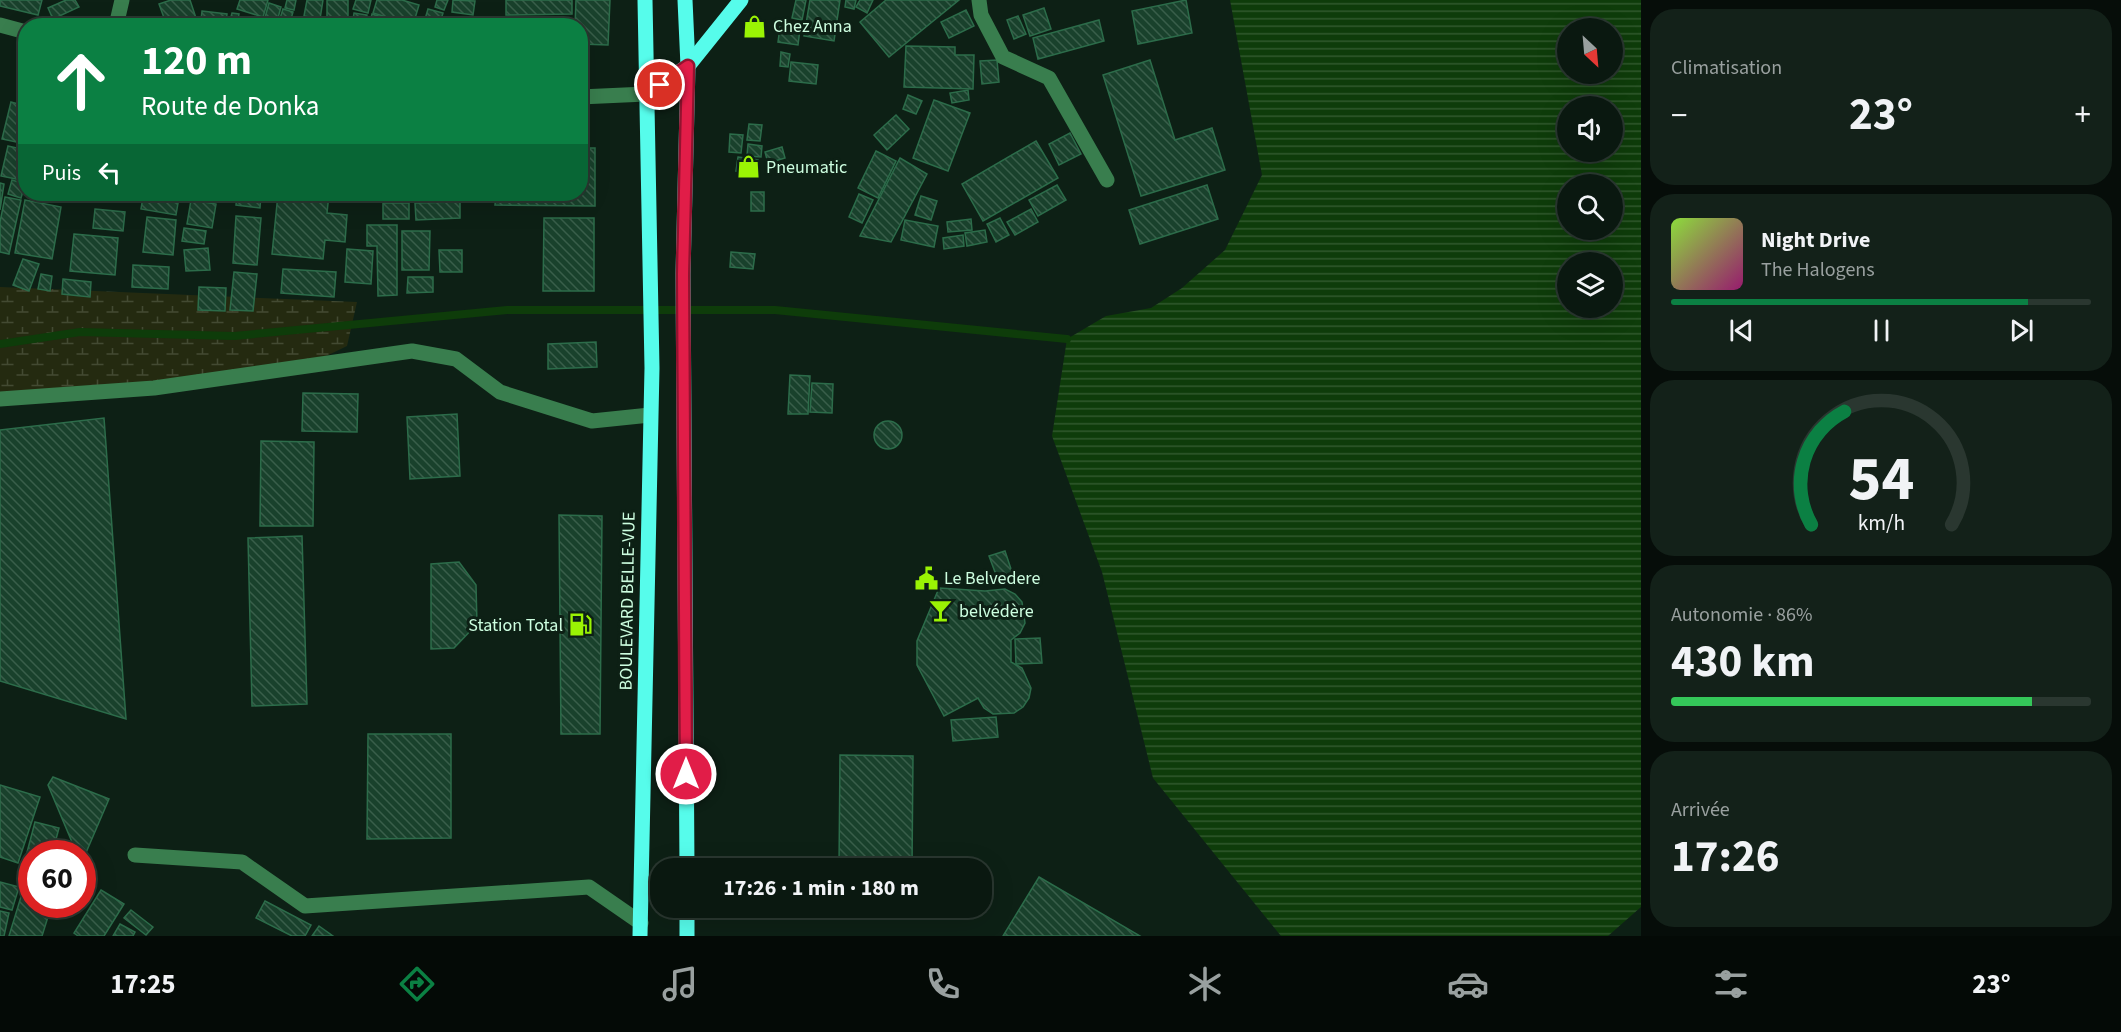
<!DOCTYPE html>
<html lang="fr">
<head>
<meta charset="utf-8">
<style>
	body { margin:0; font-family:"Source Sans 3",sans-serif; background:#132119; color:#f1f3f6; height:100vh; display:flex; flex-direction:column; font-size:22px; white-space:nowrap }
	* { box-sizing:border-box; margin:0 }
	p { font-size:20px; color:#99a09f }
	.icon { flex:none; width:33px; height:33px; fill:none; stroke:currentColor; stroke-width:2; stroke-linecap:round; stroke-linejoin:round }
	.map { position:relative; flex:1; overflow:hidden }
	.sheet { display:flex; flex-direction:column; gap:9px; padding:9px; background:#060d09; width:480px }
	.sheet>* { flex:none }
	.guide { position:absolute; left:18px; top:18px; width:570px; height:183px; border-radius:24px; box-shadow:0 6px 24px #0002,0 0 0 2px #2a3730; background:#0b8043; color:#fff; overflow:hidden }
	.needle { width:39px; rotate:154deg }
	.controls { position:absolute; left:1557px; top:18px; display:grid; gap:12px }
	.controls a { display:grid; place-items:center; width:66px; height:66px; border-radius:50%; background:#0a1810; box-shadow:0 6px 24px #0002,0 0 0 2px #2a3730; font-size:30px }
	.speed { position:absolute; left:18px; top:840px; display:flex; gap:12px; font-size:30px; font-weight:700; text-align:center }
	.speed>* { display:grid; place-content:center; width:78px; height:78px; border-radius:50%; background:#0a1810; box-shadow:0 6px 24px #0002,0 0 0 2px #2a3730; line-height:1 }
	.speed .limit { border:9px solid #d22; background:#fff; color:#111 }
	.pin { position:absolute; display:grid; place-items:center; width:51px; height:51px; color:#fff; margin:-26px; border:3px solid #fff; border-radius:50%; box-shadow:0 2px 6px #0007 }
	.me { position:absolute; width:66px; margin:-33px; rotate:0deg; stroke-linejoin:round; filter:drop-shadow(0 0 4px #0008) }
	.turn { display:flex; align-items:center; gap:21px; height:126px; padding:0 24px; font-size:27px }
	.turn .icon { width:78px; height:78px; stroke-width:2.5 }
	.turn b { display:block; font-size:42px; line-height:51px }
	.then { display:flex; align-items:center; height:57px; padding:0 24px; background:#0003; gap:12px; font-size:22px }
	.big { font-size:45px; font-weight:700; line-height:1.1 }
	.sheet .card { flex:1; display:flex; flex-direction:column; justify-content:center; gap:9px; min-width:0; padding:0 21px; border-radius:24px; background:#132119 }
	.sheet .dial { align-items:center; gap:0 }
	.dial svg { height:156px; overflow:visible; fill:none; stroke:#2a3730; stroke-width:7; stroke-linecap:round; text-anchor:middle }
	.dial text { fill:#f1f3f6; stroke:none }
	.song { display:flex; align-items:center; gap:18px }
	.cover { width:72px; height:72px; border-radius:9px; background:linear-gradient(135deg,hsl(90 70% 55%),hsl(320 70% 35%)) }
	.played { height:6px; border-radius:3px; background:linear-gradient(90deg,#0b8043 85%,#2a3730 85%) }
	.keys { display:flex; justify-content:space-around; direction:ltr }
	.heat { display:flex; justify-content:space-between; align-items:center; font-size:33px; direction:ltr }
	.charge { height:9px; border-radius:4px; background:linear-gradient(90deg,#34c759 86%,#2a3730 0) }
	.trip { position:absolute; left:650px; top:858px; width:342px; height:60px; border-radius:24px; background:#0a1810; box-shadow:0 6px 24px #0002,0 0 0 2px #2a3730; font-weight:700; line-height:60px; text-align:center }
	.menu { display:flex; height:96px; justify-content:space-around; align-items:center; background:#040a06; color:#99a09f }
	.menu .icon { width:42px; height:42px }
	.menu .active { color:#0b8043 }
	.menu b { font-size:27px; color:#f1f3f6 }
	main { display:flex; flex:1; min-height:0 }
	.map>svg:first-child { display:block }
	.wetland { fill:url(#wetland-marsh) }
	.water { fill:url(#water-rules); fill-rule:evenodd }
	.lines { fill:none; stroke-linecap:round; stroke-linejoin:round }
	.stream { stroke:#0e3c0a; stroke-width:8 }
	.building { fill:url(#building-back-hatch); stroke:#2c6c4a; stroke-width:1.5 }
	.minor { stroke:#397e4e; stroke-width:15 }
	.major { stroke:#56fceb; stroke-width:15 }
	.route-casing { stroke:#92132f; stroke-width:15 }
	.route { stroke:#e11d48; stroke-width:10 }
	.labels { text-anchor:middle; stroke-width:6; stroke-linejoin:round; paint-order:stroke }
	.poi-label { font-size:18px; fill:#cdfee0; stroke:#0d2015; text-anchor:start }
	.street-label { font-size:18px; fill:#cdfee0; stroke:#0d2015 }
</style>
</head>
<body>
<main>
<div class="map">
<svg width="1641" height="936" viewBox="0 0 1641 936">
	<defs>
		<pattern id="wetland-marsh" width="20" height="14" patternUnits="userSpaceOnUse" patternTransform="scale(1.5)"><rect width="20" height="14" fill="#242a10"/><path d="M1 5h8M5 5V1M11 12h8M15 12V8" fill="none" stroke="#434a32"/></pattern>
		<pattern id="water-rules" width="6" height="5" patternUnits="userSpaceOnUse" patternTransform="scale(1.5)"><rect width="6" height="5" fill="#0e3c0a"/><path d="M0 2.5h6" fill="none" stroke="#30592d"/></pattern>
		<pattern id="building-back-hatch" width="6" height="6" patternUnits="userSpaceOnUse" patternTransform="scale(1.5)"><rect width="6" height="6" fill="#19412c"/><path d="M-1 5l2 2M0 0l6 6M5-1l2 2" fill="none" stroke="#395e4a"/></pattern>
	</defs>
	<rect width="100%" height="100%" fill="#0d2015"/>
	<path class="wetland" d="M0 287 357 302 347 346 287 375 0 397Z"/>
	<path class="water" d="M1230 0H1641V907L1608 936H1281L1153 778 1102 572 1052 436 1067 339 1106 316 1151 308 1182 288 1225 250 1262 175ZM1568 28H1612V74H1568ZM1568 106H1612V152H1568ZM1568 184H1612V230H1568ZM1568 262H1612V308H1568Z"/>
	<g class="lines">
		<path class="stream" d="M0 344 80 332 234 336 507 310H775L1067 339"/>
	</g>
	<g class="building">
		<path d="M0 0H42L38 15 0 6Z"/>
		<path d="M66 0H75L79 7 53 19 48 8Z"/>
		<path d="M171 0H190L196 18 167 26 159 4Z"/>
		<path d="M240 0H268L263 17 237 9Z"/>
		<path d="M287 0H296L294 10 285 8Z"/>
		<path d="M307 0H323L320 19 304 16Z"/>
		<rect x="327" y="0" width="21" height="24"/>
		<path d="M356 0H371L368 13 353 9Z"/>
		<path d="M377 0H402L419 5 413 25 373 13Z"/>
		<path d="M437 0H448L444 10 435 7Z"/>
		<path d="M453 0 475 1 473 15 452 12Z"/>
		<path d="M506 0H572V14L506 15Z"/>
		<path d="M576 0H610L608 45 580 44V26H575Z"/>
		<path d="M796 0H806L802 20 792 18Z"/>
		<path d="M810 0H840L834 41 804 36Z"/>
		<path d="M846 0H856L854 9 845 7Z"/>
		<path d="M860 0H873L867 13 856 7Z"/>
		<path d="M886 0H959L889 57 860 22Z"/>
		<path d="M1186 0 1192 33 1138 44 1132 11Z"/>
		<path d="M269 3 281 7 276 25 264 21Z"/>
		<path d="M1044 8 1051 29 1030 36 1023 15Z"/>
		<path d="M283 9 293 12 289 26 278 25Z"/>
		<path d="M428 9 443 13 439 26H423Z"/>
		<path d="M966 10 974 26 949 38 941 22Z"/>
		<path d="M202 11 227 14 226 22 201 20Z"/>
		<path d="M232 13 239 14 237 26 229 24Z"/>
		<path d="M354 13 367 15 365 26H352Z"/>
		<path d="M372 14 410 26H369Z"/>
		<path d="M1018 16 1026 34 1014 39 1007 20Z"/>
		<path d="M299 17 323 24V26H297Z"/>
		<path d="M476 18V26H447V19Z"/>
		<path d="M483 19 501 20V26H483Z"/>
		<path d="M533 19 570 20V26H533Z"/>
		<path d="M1099 20 1104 41 1038 59 1033 38Z"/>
		<path d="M780 27 800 29 798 45 778 42Z"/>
		<path d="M906 46 955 47V55H974L973 89 904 87Z"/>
		<path d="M781 52 790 54 788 67 780 66Z"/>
		<path d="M997 60 999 82 982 84 980 61Z"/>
		<path d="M1150 60 1175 140 1212 128 1225 170 1141 196 1103 75Z"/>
		<path d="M791 62 818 65 816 84 789 81Z"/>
		<path d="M968 90 969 100 952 103 950 93Z"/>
		<path d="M908 95 922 101 916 114 903 109Z"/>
		<path d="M934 100 970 113 948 171 913 158Z"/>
		<path d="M11 102 26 106V144L2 139Z"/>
		<path d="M896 115 909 129 887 150 874 135Z"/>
		<path d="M749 124 762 125 760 141 747 140Z"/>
		<path d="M1070 133 1081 154 1059 165 1049 144Z"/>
		<path d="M730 134 743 135 741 153 729 152Z"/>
		<path d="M1036 141 1058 178 983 221 962 184Z"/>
		<path d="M748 144 762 146 761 157 747 156Z"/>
		<path d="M8 146 26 150V181L1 176Z"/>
		<path d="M782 147 785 158 768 163 765 152Z"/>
		<path d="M580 148H595V206L495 205 496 194H580Z"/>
		<path d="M876 151 896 161 878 198 858 188Z"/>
		<path d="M738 157 758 160 757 174 736 171Z"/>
		<path d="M900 158 927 174 891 242 860 236Z"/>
		<path d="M12 180 25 184 21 198 8 194Z"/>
		<path d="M0 183 4 184 0 210Z"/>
		<path d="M1057 185 1066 200 1038 216 1029 200Z"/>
		<path d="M1207 185 1218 219 1140 244 1129 210Z"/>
		<rect x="751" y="192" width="13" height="19"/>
		<path d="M146 194H183V198Z"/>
		<path d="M195 194H223V197Z"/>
		<path d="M237 194H261L260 208 236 205Z"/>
		<path d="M278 194H329L327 213 347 215 345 242 325 240 323 259 272 254Z"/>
		<path d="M408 194H458V197Z"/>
		<path d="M859 194 873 200 862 223 849 217Z"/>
		<path d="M921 196 937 201 931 220 915 215Z"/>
		<path d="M5 197 21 200 9 254 0 252V222Z"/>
		<path d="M143 197 178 203 176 215 141 209Z"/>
		<path d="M25 200 61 207 52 259 15 253Z"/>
		<path d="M191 200 216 204 212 228 187 224Z"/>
		<path d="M460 202V218L416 220 415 203Z"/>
		<rect x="383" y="203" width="26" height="16"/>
		<path d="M95 209 125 212 123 231 93 228Z"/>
		<path d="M1031 209 1038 222 1015 235 1007 222Z"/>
		<path d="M236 216 261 218 257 265 233 263Z"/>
		<path d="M147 217 176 220 173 255 143 252Z"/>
		<path d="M544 218H594V291H543Z"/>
		<path d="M1000 218 1009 235 996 242 987 224Z"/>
		<path d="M971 219 972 230 948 232 947 222Z"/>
		<path d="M905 220 938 226 934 247 901 240Z"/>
		<path d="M367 225H397V295L378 296 377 246H367Z"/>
		<path d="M184 228 206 231 204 244 182 241Z"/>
		<path d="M985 230 987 242 967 246 965 233Z"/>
		<path d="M402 231H430L429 270H402Z"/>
		<path d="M74 234 118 238 115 275 70 271Z"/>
		<path d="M963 235 964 246 944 249 943 238Z"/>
		<path d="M208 248 210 270 186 271 184 250Z"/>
		<path d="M347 249 373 251 371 284 345 282Z"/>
		<path d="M439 250H462V272H440Z"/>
		<path d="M731 252 755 254 753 269 730 267Z"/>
		<path d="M23 259 39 264 29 291 13 285Z"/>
		<path d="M133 265 169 267 168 289 132 287Z"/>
		<path d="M283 269 336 272 334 297 281 293Z"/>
		<path d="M234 272 257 274 253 311 230 310Z"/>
		<path d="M41 274 52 276 50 291 38 289Z"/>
		<path d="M408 277H433V292L407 293Z"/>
		<path d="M63 279 91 282 90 297 62 294Z"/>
		<path d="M199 287 226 288 225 311 198 310Z"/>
		<path d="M596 342 597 367 548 369V344Z"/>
		<path d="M790 375 810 376 808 414H788Z"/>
		<path d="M812 383 833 384 832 413 810 412Z"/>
		<path d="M303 393 358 394 357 432 302 431Z"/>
		<path d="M457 414 460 476 410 479 407 417Z"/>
		<path d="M104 418 126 719 0 681V430Z"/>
		<circle cx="888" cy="435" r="14"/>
		<path d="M261 441 314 442 313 526H260Z"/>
		<path d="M559 515 602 516 600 734H561Z"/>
		<path d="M302 536 307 704 252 706 248 538Z"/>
		<path d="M1005 551 1013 575 998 580 989 556Z"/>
		<path d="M459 562 476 585 477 624 454 648 431 649V564Z"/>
		<path d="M939 588 985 591 1005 589 1015 594 1022 602 1025 623 1020 633 1011 640V662L1022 668 1031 688 1029 698 1023 707 1014 713 993 714 984 708 978 698 944 716 917 665V641Z"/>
		<path d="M1040 638 1042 663 1016 664 1015 639Z"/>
		<path d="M996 717 998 737 953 741 951 720Z"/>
		<path d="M368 734H451V838L367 839Z"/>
		<path d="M840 755 913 756 912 868H839Z"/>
		<path d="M53 777 109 799 82 862V854H77L48 785Z"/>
		<path d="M0 785 40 797 18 863 0 857Z"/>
		<path d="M35 822 59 828 52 854H32V862L25 860Z"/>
		<path d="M1039 877 1140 936H1003Z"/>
		<path d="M0 882 19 887 12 910 0 907Z"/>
		<path d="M24 887 32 889V904H52L42 936H9Z"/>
		<path d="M101 890 124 904 104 936H78L74 933Z"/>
		<path d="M265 901 311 925 305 936H292L256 918Z"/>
		<path d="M131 910 153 927 146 935 124 918Z"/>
		<path d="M0 911 9 913 4 936H0Z"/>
		<path d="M120 924 135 932 133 936H113Z"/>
		<path d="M319 926 333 936H312Z"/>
	</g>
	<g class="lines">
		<g class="minor">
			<path d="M979 0 981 15 1003 57 1049 78 1107 180"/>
			<path d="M0 25 26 32"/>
			<path d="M116 26 122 0"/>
			<path d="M580 97 646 94"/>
			<path d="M0 399 154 388 412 351 456 359 500 392 592 421 650 415"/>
			<path d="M135 855 242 862 305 906 589 887 641 923"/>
		</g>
		<g class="major">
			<path d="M685 0 688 66 683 274 687 868"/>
			<path d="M646 94 688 66 741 0"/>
			<path d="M687 908V936"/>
			<path d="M640 936 652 368 645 0"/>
		</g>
	</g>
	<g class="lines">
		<defs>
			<path id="route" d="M660 85 688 66 683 274 686 774"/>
		</defs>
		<use href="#route" class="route-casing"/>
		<use href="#route" class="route"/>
	</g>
	<defs>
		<symbol id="shop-bare" viewBox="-9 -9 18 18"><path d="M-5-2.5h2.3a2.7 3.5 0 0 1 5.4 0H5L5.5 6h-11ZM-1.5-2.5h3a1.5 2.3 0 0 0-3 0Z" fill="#9af304" stroke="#0d2015" stroke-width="2.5" paint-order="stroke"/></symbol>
		<symbol id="civic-bare" viewBox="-9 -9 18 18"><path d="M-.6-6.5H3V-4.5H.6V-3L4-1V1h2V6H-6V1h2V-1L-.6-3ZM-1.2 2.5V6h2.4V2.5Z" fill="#9af304" stroke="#0d2015" stroke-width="2.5" paint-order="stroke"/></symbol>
		<symbol id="bar-bare" viewBox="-9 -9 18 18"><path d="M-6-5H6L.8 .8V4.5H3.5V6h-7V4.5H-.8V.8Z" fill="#9af304" stroke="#0d2015" stroke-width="2.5" paint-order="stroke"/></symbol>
		<symbol id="fuel-bare" viewBox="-9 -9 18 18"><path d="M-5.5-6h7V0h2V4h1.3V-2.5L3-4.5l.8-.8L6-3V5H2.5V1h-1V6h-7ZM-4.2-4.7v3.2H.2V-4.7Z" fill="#9af304" stroke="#0d2015" stroke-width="2.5" paint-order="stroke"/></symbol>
	</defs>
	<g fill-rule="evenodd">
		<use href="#shop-bare" x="738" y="10" width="33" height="33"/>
		<use href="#shop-bare" x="732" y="150" width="33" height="33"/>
		<use href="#civic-bare" x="910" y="562" width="33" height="33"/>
		<use href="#bar-bare" x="924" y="594" width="33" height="33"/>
		<use href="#fuel-bare" x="564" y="608" width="33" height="33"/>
	</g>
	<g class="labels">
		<g class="poi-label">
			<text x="773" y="32">Chez Anna</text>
			<text x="766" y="173">Pneumatic</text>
			<text x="944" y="584">Le Belvedere</text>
			<text x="959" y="617">belvédère</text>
			<text x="563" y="631" text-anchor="end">Station Total</text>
		</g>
		<g class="street-label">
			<text transform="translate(627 601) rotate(-89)" y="6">BOULEVARD BELLE-VUE</text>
		</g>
	</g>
</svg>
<div class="controls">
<a><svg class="needle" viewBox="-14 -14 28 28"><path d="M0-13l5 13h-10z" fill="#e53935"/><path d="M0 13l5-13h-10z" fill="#99a09f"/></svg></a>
<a><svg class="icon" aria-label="sound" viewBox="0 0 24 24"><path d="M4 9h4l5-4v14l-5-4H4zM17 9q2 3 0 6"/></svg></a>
<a><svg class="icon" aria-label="search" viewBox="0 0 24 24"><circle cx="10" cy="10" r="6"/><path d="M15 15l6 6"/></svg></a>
<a><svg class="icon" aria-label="layers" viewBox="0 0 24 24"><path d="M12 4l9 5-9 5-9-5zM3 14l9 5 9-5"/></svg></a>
</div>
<div class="speed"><div class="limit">60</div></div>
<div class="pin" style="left:660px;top:85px;background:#d93025"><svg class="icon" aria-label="arrive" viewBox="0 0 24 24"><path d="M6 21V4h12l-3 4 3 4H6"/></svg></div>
<svg class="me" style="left:686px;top:774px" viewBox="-20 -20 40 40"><circle r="17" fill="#e11d48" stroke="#fff" stroke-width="3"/><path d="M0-11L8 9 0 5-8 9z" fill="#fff"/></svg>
<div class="trip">17:26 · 1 min · 180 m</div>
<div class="guide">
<div class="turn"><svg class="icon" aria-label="ahead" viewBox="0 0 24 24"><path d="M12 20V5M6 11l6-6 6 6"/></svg><div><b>120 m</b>Route de Donka</div></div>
<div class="then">Puis<svg class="icon" aria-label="left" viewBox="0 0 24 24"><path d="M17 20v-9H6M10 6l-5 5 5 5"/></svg></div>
</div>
</div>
<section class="sheet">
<div class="card"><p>Climatisation</p>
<div class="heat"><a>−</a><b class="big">23°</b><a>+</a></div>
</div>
<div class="card">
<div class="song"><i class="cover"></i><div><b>Night Drive</b><p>The Halogens</p></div></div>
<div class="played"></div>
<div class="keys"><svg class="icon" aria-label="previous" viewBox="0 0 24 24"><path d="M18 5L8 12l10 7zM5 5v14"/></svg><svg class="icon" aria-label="pause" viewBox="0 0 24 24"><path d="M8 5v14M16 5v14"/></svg><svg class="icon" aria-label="next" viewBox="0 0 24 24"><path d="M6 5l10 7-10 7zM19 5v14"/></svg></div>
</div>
<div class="card dial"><svg viewBox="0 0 100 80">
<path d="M14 69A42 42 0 1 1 86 69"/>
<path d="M14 69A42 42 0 0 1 31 11" stroke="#0b8043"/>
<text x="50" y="56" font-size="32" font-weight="700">54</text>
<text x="50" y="72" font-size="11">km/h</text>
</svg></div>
<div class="card"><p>Autonomie · 86%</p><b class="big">430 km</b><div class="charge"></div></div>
<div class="card"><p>Arrivée</p><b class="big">17:26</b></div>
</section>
</main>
<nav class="menu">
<b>17:25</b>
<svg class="icon active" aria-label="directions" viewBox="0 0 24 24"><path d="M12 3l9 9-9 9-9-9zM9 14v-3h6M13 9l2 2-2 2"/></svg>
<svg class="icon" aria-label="music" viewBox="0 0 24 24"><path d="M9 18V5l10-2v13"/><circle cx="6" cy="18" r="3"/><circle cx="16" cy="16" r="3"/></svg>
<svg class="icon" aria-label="phone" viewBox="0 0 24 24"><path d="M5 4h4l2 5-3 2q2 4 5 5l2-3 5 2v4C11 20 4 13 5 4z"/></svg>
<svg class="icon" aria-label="climate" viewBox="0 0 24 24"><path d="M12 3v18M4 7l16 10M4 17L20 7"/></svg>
<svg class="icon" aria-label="car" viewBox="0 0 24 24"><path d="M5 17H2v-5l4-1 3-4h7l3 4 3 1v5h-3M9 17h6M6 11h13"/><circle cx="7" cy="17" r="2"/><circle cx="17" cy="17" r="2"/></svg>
<svg class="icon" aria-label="filters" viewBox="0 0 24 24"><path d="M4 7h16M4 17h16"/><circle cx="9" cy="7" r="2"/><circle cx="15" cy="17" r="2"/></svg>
<b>23°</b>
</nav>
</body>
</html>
